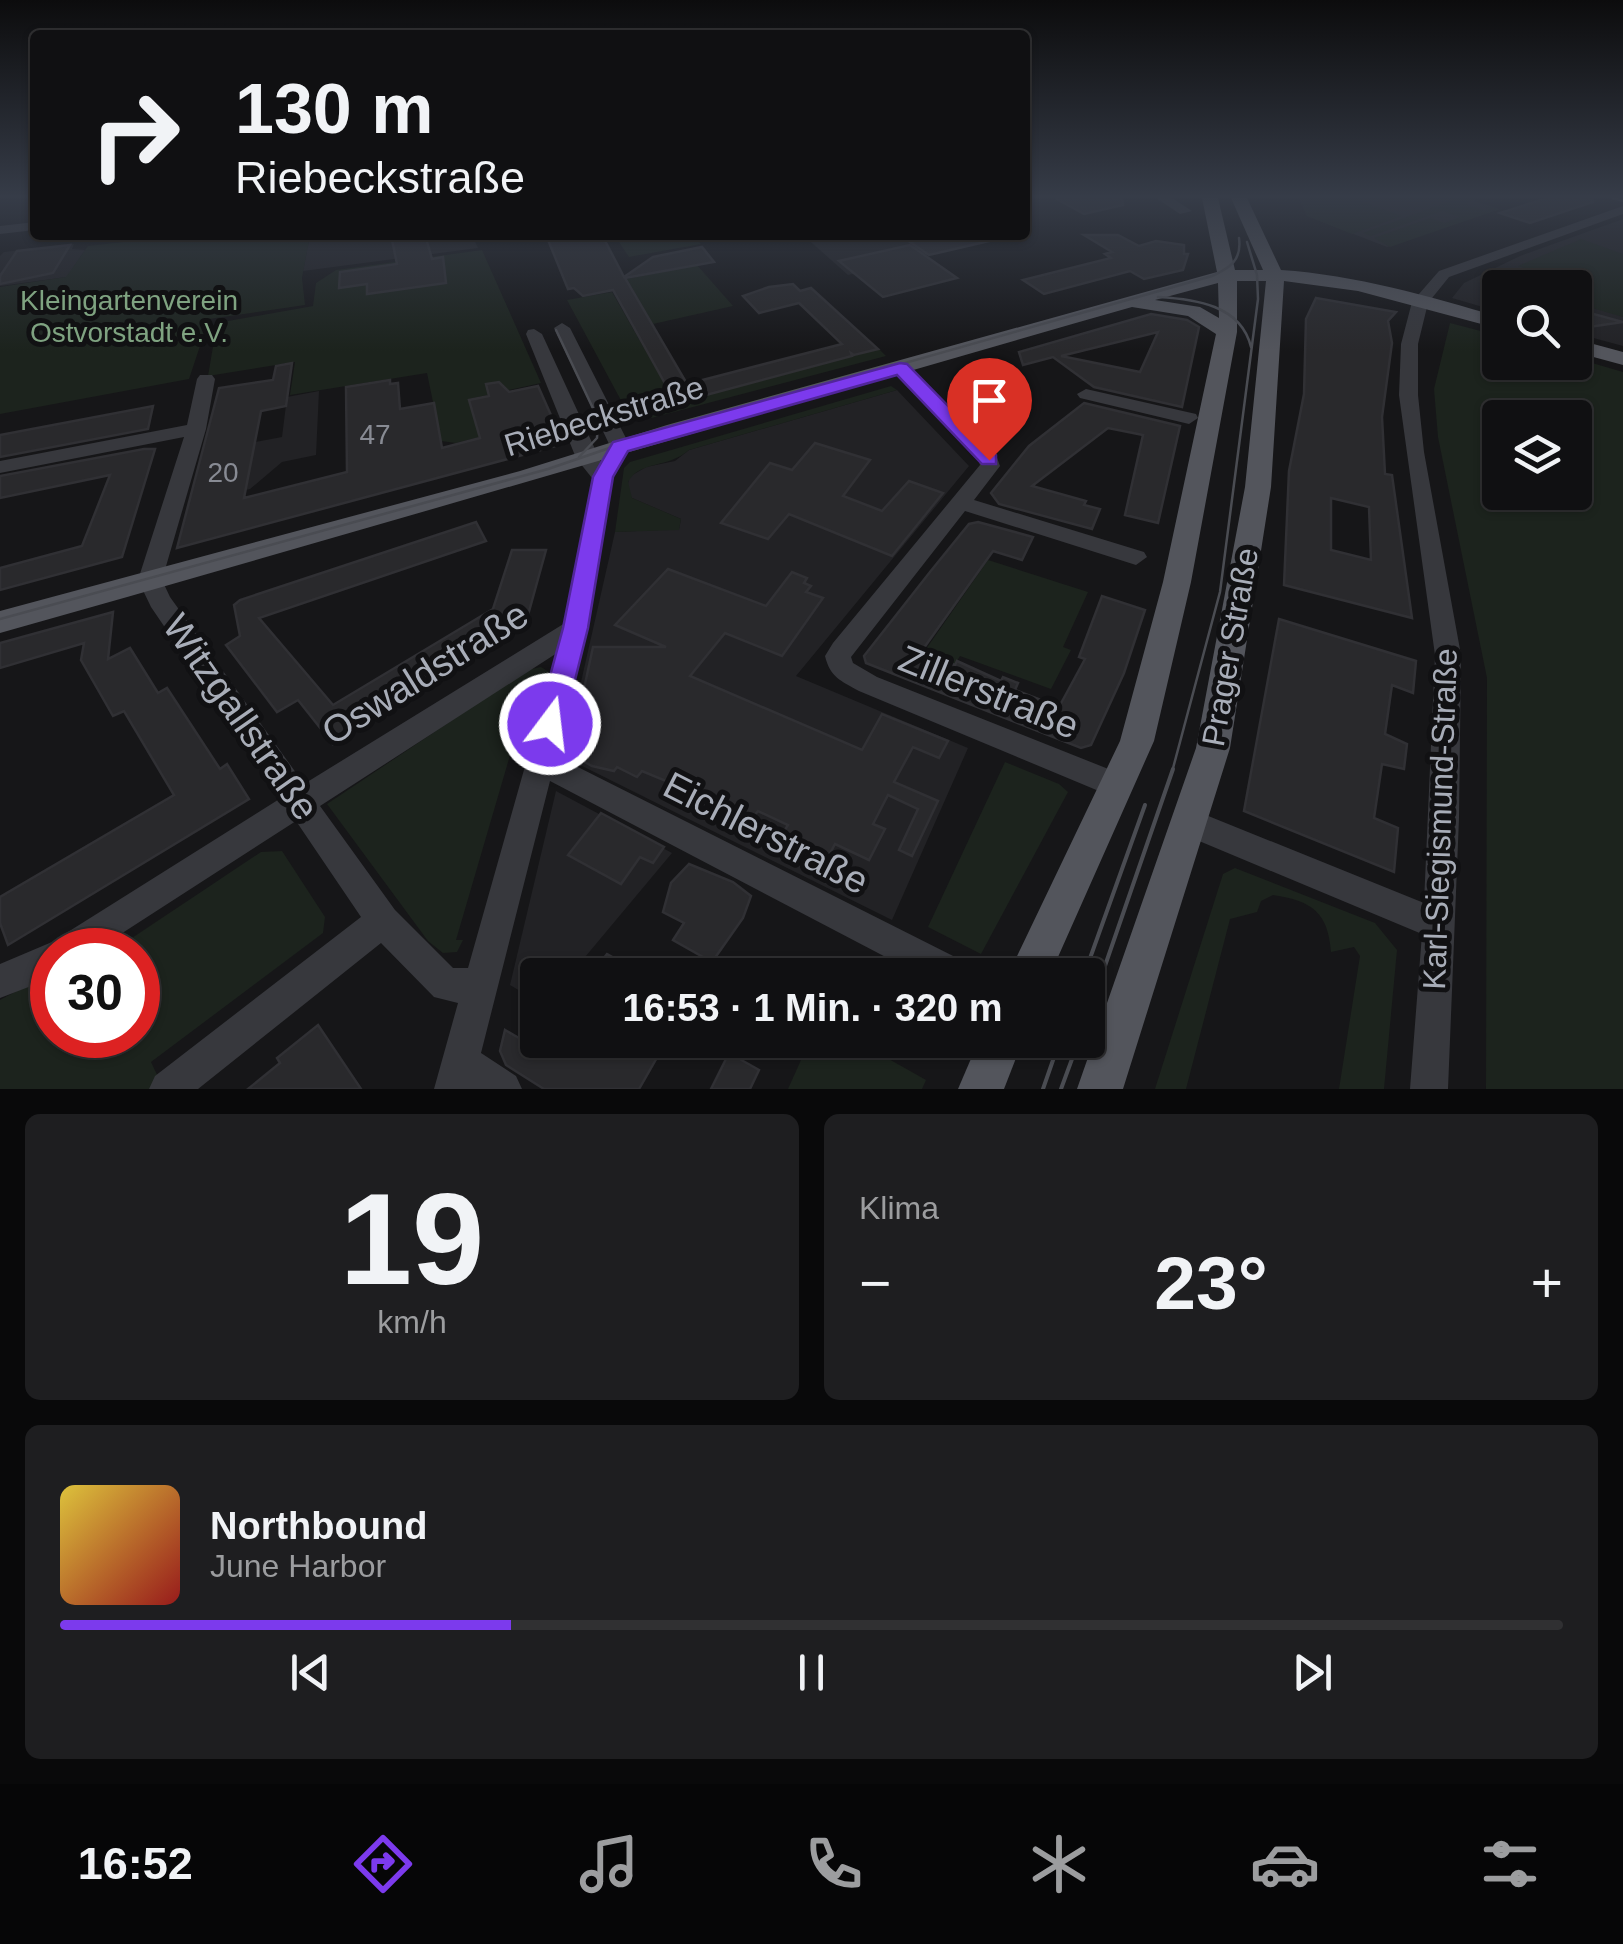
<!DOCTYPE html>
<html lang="de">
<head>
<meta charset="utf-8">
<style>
	body { margin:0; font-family:Helvetica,sans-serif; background:#1e1e20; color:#f1f3f6; height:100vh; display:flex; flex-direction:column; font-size:38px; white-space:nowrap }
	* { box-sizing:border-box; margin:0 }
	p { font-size:32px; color:#9c9d9f }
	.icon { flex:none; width:55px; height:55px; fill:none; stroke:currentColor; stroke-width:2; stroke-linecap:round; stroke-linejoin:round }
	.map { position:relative; height:1089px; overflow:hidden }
	.sheet { display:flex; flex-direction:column; gap:25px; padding:25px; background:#09090a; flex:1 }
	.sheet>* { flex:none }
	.top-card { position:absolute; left:30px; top:30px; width:1000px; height:210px; border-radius:10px; box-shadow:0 2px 8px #0004,0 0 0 2px #303032; background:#101012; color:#f1f3f6; overflow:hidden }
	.tools { position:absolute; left:1482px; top:270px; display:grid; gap:20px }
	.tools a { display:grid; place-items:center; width:110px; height:110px; border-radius:10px; background:#101012; box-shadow:0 2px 8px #0004,0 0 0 2px #303032; font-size:50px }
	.speed { position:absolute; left:30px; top:928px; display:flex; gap:20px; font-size:50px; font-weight:700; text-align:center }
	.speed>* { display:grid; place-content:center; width:130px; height:130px; border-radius:50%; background:#101012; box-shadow:0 2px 8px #0004,0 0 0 2px #303032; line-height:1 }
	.speed .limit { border:15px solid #d22; background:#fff; color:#111 }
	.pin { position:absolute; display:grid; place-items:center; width:85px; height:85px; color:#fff; margin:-102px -42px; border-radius:50% 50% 50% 0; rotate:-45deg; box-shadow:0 0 10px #0007 }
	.pin .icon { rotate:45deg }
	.me { position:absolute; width:110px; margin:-55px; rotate:15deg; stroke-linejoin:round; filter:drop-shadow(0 0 8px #0008) }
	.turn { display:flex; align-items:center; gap:35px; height:210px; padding:0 40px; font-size:45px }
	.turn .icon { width:130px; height:130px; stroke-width:2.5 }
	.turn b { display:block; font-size:70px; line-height:85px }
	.big { font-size:75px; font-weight:600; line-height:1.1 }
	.sheet .widget { flex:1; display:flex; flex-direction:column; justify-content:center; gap:15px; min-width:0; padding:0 35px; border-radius:15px; background:#1e1e20 }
	.sheet .dial { align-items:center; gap:0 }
	.dial b { font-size:130px; line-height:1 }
	.song { display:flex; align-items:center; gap:30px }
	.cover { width:120px; height:120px; border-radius:15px; background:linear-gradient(135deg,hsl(50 70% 55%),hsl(0 70% 35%)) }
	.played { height:10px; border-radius:5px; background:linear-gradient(90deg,#7c3aed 30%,#303032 30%) }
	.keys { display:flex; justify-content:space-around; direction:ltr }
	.heat { display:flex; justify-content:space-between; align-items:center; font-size:55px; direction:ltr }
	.sheet .tiles { flex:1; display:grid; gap:25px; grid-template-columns:1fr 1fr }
	.widget:last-child { grid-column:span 2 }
	.trip { position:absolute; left:520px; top:958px; width:585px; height:100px; border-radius:10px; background:#101012; box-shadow:0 2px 8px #0004,0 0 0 2px #303032; font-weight:600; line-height:100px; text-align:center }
	.tab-bar { display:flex; height:160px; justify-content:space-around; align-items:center; background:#060607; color:#9c9d9f }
	.tab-bar .icon { width:70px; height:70px }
	.tab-bar .on { color:#7c3aed }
	.tab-bar b { font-size:45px; color:#f1f3f6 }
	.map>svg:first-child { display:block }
	.built { fill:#222225 }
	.green { fill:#1c231d; fill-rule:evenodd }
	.building { fill:#29292c; stroke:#303034; stroke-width:2.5; fill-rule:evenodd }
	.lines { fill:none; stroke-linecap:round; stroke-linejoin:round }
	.minor { fill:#37383d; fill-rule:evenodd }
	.major { fill:#53555c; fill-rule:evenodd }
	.tram-far1 { stroke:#4a4c52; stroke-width:2.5 }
	.tram { stroke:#4a4c52; stroke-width:4 }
	.route { fill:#7c3aed; stroke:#51269a; stroke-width:2.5 }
	.labels { text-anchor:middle; stroke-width:10; stroke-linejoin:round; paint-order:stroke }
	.far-park-label { font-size:28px; fill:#7fa381; stroke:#111113 }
	.number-label { font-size:28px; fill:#888b94 }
	.street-label { font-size:32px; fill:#a8adb8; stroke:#111113 }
	.near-street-label { font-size:38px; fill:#a8adb8; stroke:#111113 }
</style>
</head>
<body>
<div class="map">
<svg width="1623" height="1089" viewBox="0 0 1623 1089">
	<rect width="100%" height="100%" fill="#161618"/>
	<g class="built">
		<path d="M1299 198H1478L1474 201 1500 209 1387 247 1307 216Z"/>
		<path d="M1623 219V346L1575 333V288H1500V312L1452 298 1464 283 1520 256Z"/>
		<path d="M310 235H472L478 248 303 271Z"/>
		<path d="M803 235H912L911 239 933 254 848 275Z"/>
		<path d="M74 244 72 249 85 250 67 277 0 286V256L4 252Z"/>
		<path d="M897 390 969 466 796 676 968 748 892 920 564 757 615 532 679 529 681 519 632 498 627 490 629 477 646 467 675 461 689 450Z"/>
		<path d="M319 391 316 455 282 462 250 489 188 504 202 452 282 437 287 397Z"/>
		<path d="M556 791 672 853 570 975H538L537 1001 510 985Z"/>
	</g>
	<g class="green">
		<path d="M1299 198H1351L1402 216 1352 234 1307 216Z"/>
		<path d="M1459 198H1477L1465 204 1485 211 1489 209 1481 205 1500 209 1390 247 1374 238 1430 218 1445 223 1460 217 1442 211 1371 236 1363 233Z"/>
		<path d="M184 235H310L302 278 305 305 209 319 189 379 0 414V287L66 277 88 246Z"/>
		<path d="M693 235 701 244 629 257 615 236Z"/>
		<path d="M1581 239 1623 254V317L1575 303V288L1562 287 1567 282 1518 266Z"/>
		<path d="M482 250 541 383 469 399 480 437 456 443 441 441 427 373 290 395 295 362 208 376 217 323 313 306 316 283 336 270Z"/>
		<path d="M697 265 733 306 653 324 627 279Z"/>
		<path d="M612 292 667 388 653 392 663 407 879 349 886 356 640 421 631 419 567 300Z"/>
		<path d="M1450 323 1500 336V362H1575V358L1623 372V1089H1486L1487 678 1438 437 1434 389ZM1500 418H1575V492H1500Z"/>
		<path d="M891 386 897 390 689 450C667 469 640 460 628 482L632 498 681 519 679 530 615 532 624 468 630 462Z"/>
		<path d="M988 560 1088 592 1063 647 1071 650 1051 689 960 656 955 664 924 652Z"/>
		<path d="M541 667 549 672 550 686 530 687 456 940H463L457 952 443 953 428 941 327 804 527 670Z"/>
		<path d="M1005 762 1059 784 1068 792 981 954 928 927Z"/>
		<path d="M282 851 325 917 323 933 151 1062 160 1081 149 1089H0V1000L52 972V1035H138V950H114L261 852Z"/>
		<path d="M1235 868 1375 923 1397 950 1384 1089H1339L1360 956 1354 947 1331 952C1328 912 1312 901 1273 895L1261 901 1257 912 1230 919 1186 1089H1155L1223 874Z"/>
		<path d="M810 1040H855L926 1080 922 1089H788Z"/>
	</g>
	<g class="building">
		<path d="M1055 198H1122L1123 205 1084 214Z"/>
		<path d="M1547 198H1592L1593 202 1530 223 1500 213Z"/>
		<path d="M391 235H425L432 259 443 257 446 283 367 294V284L339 288 340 272 397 264Z"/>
		<path d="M546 235H602L624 277 653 257 702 247 714 262 625 278 687 384 842 344 799 303 759 313 743 296 769 287 793 284 800 291 811 288 878 349 854 355 851 353 852 356 665 406 655 392 668 389 613 290 583 296 574 288 568 289Z"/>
		<path d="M943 235H988L989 241 929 255 910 242Z"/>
		<path d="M1084 235H1118L1139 246 1156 241 1184 245V254H1188L1183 270 1144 279 1130 271 1044 294 1023 280 1111 258 1105 254 1112 252Z"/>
		<path d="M70 245 53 273 0 284V276L17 251Z"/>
		<path d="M910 245 957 278 883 297 839 261Z"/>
		<path d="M1316 298 1396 312 1388 321 1392 343 1382 417 1385 474 1392 475 1412 618 1284 585 1289 471 1304 394 1306 319ZM1331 498 1369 507 1371 560 1331 550Z"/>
		<path d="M1575 309 1623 322 1575 329Z"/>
		<path d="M1151 314 1187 320 1199 327 1182 407 1094 387 1053 357 1023 365 1019 352ZM1158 332 1140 372 1061 356Z"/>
		<path d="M292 363 286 406 261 411 244 498 347 472 346 387 390 380V384L398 383 400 409 434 403 442 448 480 438 469 400 489 396 486 384 499 382 509 392 538 386 562 440 556 446 177 548 219 388 273 380 276 366Z"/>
		<path d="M1084 403 1180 426 1158 523 1125 515 1143 435 1108 428 1032 486 1086 501 1084 505 1100 509 1092 529 999 504 991 493 1029 446Z"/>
		<path d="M153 406 148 429 0 457V435Z"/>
		<path d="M815 443 870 460 843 496 882 511 909 481 943 493 892 556 789 514 768 539 721 523 770 463 792 470Z"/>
		<path d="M144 449H155L122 557 0 590V568L82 546 110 475 0 498V476Z"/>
		<path d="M476 522 486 541 259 618 333 705 493 609 512 550H546L525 626 516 631 513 628 404 700 401 698 362 722 365 724 333 744 298 700 277 712 226 645 240 636 234 605 240 600Z"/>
		<path d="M978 522 1033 537 1022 560 993 551 921 652 955 665 957 661 1001 681 1003 677 1018 683 1015 690 1059 707 1085 659 1079 657 1102 596 1145 610 1124 673 1091 745 1081 748 866 663 864 656 930 572 969 524Z"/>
		<path d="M668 569 766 606 792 572 807 578 804 583 811 586 806 592 823 598 782 656 725 633 690 676 862 750 882 714 948 741 939 758 913 747 894 782 938 801 912 856 899 850 918 809 888 795 873 824 885 829 869 860 835 844 827 859 781 836 788 825 758 811 753 817 642 771 637 777 617 767 614 771 592 766 570 754 593 647H666L615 625Z"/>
		<path d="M113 612 108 659 130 648 158 693 167 688 220 769 227 764 249 799 8 945 0 923V897L174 795 124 711 113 716 81 660 84 643 0 668V643Z"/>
		<path d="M1279 619 1416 661 1413 693 1392 685 1385 734 1407 744 1404 769 1382 764 1374 818 1398 828 1394 872 1244 811Z"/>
		<path d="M601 813 664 847 653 863 640 857 621 884 568 855Z"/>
		<path d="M689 864 733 882 751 896 743 918 712 962 673 940 684 923 663 912 671 883Z"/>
		<path d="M607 954 645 975H590Z"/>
		<path d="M538 1015V1040H667L639 1089H544L506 1065 500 1051 505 1030 519 1038Z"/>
		<path d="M318 1025 361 1089H248L280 1063 277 1058Z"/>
		<path d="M729 1053 759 1070 750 1089H711Z"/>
	</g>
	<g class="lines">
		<g class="minor">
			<path d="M1156 198H1172L1192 211 1180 214Z"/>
			<path d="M1623 206V214L1449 277 1428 303 1418 344V395L1424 452 1461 655 1459 818 1448 1089H1410L1422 934 1180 833 1176 823 1180 813 1191 809 1424 903 1435 655 1399 395 1401 344 1412 302 1439 271Z"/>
			<path d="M35 222V230L0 234V226Z"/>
			<path d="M562 323 570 328 630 446 613 477 588 628 556 756 967 963 972 975H920L550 781 481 1053 516 1076 522 1089H434L458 1003 434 997 381 943 198 1089H149L155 1076 361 917 296 821 96 950H52V978L0 998V964L52 942 281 798 151 607 138 580 184 437 0 473V461L187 425 197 379 200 375H212L215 379 206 429 162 580 170 597 304 784 565 623 592 478 576 458 526 334 528 330 534 329 542 334 601 462 610 446 554 328ZM557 653 468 968H453L395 910 320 806Z"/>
			<path d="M900 363 906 364 996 455 1000 466 974 500 1144 552 1147 557 1136 565 965 511 851 657 853 663 877 677 1126 776 1131 785 1126 794 1116 798 1106 794 859 691C841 681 830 677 825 656L833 643 980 465 977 457 894 372 891 368Z"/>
			<path d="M1086 389 1196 414 1198 418 1189 424 1080 398 1077 394Z"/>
		</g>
		<g class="major">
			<path d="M1202 198H1218L1235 270H1263L1231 198H1247L1281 270C1356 275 1428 296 1500 317V329L1358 291 1284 281 1271 487 1230 748 1123 1089H1077L1196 748 1245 487 1266 281H1237V332L1191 582 1154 741 1050 975H1008L1120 741 1163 582 1216 334 1188 316 1132 307C754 415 378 526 0 633V611L520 471 667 425 1217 272ZM1218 283 1219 318 1200 307 1155 300Z"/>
			<path d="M1575 339 1623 352V365L1575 352Z"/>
			<path d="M979 1040H1023L1004 1089H958Z"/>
		</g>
		<g class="tram-far1">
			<path d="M1613 198 1623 201"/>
			<path d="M1158 297C1195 299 1241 305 1251 347"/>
			<path d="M556 330 598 419 597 438 579 457"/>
			<path d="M0 619 548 469 633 440 1212 276C1230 268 1242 260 1239 238"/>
			<path d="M1172 772 1220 592 1258 299 1257 275 1247 242"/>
		</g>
		<g class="tram">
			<path d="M1084 975 1145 805"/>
			<path d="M1088 1015 1173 769"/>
			<path d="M1043 1089 1060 1040"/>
			<path d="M1061 1089 1079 1040"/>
		</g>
	</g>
	<linearGradient id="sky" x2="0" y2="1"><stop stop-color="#0c0c0d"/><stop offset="0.56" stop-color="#363c48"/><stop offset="1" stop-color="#363c48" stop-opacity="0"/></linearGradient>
	<rect width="1623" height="351" fill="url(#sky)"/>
	<path class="route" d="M900 363 907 364 996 455V464H982L897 375 628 451 613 477 588 628 564 724 560 732 550 735 541 732 537 724 563 628 593 477 613 442Z"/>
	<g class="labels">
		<g class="far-park-label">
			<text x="129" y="310">Kleingartenverein<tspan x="129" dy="32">Ostvorstadt e.V.</tspan></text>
		</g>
		<g class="number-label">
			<text x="375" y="444">47</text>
			<text x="223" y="482">20</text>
		</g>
		<g class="street-label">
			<text transform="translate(604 416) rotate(-17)" y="11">Riebeckstraße</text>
			<text transform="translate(1230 647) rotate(-80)" y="11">Prager Straße</text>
			<text transform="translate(1440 819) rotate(-88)" y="11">Karl-Siegismund-Straße</text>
		</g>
		<g class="near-street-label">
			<text transform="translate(425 673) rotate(-32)" y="13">Oswaldstraße</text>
			<text transform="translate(989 692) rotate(22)" y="13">Zillerstraße</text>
			<text transform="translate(241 717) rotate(55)" y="13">Witzgallstraße</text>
			<text transform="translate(766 833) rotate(27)" y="13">Eichlerstraße</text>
		</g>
	</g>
</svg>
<div class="tools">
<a><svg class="icon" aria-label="search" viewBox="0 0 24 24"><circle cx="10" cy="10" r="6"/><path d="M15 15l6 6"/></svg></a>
<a><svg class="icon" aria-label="layers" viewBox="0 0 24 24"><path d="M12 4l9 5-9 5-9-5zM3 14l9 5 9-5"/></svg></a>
</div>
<div class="speed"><div class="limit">30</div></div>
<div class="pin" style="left:989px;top:460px;background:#d93025"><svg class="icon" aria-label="arrive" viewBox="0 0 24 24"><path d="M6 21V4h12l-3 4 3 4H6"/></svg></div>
<svg class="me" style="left:550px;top:724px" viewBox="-20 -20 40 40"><circle r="17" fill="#7c3aed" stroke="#fff" stroke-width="3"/><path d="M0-11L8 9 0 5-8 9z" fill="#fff"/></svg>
<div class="trip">16:53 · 1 Min. · 320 m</div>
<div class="top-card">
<div class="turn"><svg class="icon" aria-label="right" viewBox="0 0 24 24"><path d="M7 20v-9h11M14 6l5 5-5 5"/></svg><div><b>130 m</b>Riebeckstraße</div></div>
</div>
</div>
<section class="sheet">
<div class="tiles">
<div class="widget dial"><b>19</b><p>km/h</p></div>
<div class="widget"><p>Klima</p>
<div class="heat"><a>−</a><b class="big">23°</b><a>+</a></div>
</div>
<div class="widget">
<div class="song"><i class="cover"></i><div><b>Northbound</b><p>June Harbor</p></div></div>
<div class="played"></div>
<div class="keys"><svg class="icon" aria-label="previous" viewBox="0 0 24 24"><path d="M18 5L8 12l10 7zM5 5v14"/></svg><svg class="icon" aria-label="pause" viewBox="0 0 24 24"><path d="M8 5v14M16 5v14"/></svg><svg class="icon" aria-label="next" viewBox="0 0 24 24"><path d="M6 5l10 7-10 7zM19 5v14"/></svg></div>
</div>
</div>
</section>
<nav class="tab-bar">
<b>16:52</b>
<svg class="icon on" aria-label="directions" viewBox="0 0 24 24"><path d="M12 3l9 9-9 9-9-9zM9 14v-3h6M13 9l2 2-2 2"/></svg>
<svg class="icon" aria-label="music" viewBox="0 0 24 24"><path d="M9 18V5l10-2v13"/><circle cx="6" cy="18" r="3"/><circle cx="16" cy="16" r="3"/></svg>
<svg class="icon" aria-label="phone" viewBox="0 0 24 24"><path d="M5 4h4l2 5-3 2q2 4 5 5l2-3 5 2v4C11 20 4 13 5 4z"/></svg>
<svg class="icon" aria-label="climate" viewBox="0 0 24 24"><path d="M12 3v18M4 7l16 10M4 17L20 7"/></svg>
<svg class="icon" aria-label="car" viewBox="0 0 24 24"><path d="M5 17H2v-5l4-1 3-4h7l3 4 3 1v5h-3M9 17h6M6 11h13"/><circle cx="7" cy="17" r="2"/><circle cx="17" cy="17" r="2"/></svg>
<svg class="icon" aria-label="filters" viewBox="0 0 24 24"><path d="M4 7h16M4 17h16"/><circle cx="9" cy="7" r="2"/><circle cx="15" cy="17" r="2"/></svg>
</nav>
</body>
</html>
